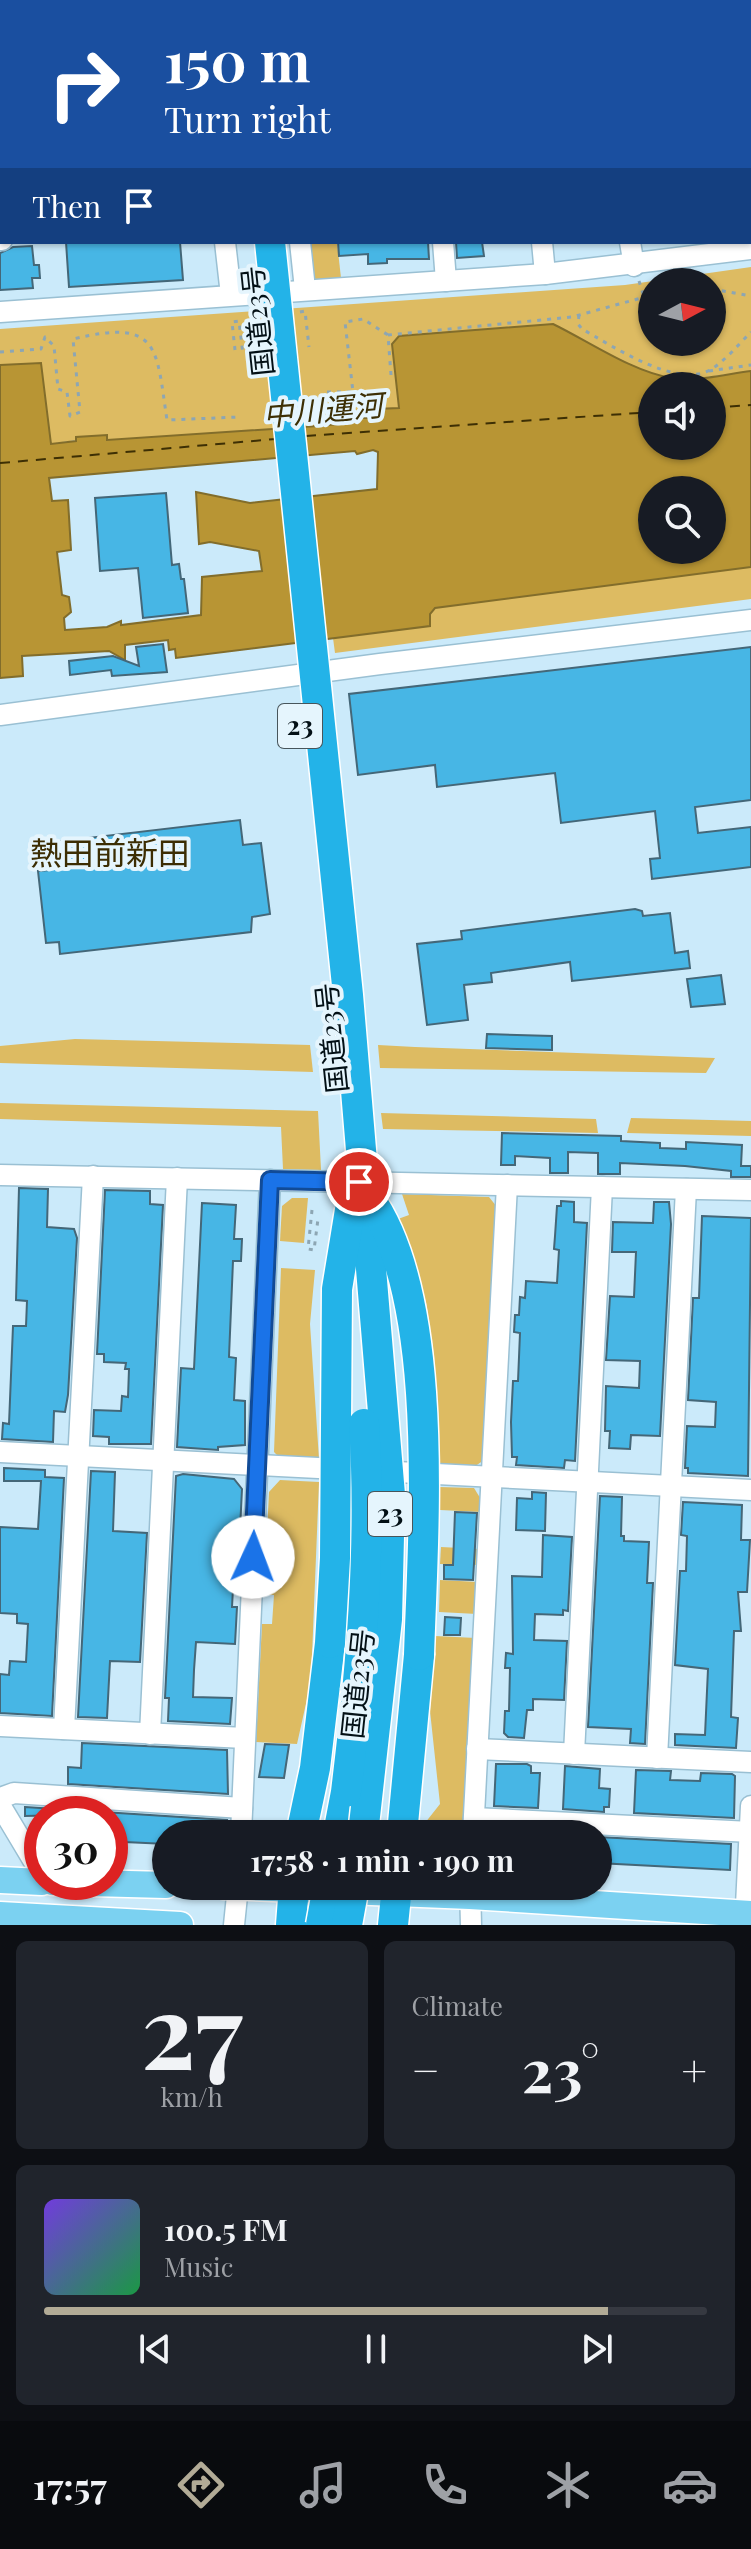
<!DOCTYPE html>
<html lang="en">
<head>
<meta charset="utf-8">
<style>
	body { margin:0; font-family:"Playfair Display","Noto Sans JP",serif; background:#20242c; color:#f1f3f6; height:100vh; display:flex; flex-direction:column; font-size:30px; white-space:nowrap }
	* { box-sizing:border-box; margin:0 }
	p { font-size:26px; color:#9ea1a6 }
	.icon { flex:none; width:44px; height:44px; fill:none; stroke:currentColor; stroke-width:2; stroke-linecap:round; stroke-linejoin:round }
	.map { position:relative; height:1925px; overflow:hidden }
	.side { display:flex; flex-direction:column; gap:16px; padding:16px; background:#0d0f14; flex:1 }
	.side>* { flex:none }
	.banner { position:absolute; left:0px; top:0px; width:752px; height:244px; box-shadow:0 2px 6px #0004; background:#1a4fa0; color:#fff; overflow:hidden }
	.needle { width:52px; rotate:83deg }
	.tools { position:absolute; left:638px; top:268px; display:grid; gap:16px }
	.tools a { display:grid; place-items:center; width:88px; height:88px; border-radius:50%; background:#171b24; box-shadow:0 2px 6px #0004; font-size:40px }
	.speed { position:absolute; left:24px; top:1796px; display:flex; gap:16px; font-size:40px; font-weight:700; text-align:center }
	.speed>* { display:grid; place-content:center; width:104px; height:104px; border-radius:50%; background:#171b24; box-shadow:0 2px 6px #0004; line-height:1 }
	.speed .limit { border:12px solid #d22; background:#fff; color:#111 }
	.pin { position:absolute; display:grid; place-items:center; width:68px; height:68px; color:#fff; margin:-34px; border:4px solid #fff; border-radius:50%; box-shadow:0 2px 8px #0007 }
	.me { position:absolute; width:88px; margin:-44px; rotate:2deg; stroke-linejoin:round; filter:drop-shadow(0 0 6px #0008) }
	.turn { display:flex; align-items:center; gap:28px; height:168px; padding:0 32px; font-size:36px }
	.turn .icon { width:104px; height:104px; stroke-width:2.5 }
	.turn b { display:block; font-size:56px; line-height:68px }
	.then { display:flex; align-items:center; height:76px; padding:0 32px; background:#0003; gap:16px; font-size:30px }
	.big { font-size:60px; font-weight:700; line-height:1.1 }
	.side .tile { flex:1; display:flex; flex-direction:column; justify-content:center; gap:12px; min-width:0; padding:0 28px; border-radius:12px; background:#20242c }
	.side .dial { align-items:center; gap:0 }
	.dial b { font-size:104px; line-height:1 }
	.song { display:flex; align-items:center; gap:24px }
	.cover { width:96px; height:96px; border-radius:12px; background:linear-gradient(135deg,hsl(260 70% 55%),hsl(140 70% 35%)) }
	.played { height:8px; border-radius:4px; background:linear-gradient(90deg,#b2ab96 85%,#363941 85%) }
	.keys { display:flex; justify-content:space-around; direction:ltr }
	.heat { display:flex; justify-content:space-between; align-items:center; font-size:44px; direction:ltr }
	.side .tiles { flex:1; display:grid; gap:16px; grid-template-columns:1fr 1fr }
	.tile:last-child { grid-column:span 2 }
	.trip { position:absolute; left:152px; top:1820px; width:460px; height:80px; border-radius:40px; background:#171b24; box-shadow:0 2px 6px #0004; font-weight:700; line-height:80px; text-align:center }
	.menu { display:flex; height:128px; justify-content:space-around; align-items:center; background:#090b0e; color:#9ea1a6 }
	.menu .icon { width:56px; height:56px }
	.menu .current { color:#b2ab96 }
	.menu b { font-size:36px; color:#f1f3f6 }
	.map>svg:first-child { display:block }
	.green { fill:#ddbb62; fill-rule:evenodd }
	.water { fill:#b89534; stroke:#826d2b; stroke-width:2; fill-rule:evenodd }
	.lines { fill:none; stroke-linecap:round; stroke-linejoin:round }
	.ferry { stroke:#3d2f04; stroke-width:2; stroke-dasharray:10 8; stroke-linecap:butt }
	.building { fill:#47b6e5; stroke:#446778; stroke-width:2 }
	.minor-casing { stroke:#9ac0d3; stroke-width:23 }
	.major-casing { stroke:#fff; stroke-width:29 }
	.highway-casing { stroke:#fff; stroke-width:33 }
	.path { stroke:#8da6b3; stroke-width:3; stroke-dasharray:4 6; stroke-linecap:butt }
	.minor { stroke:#fff; stroke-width:20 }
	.major { stroke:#7bd1f1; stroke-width:26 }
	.highway { stroke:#23b3e8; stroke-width:30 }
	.highway-bridge-casing { stroke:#fff; stroke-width:33; stroke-linecap:butt }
	.highway-bridge { stroke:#23b3e8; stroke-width:30 }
	.route-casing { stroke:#114b97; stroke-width:20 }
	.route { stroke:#1a73e8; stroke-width:14 }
	.labels { text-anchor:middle; stroke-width:8; stroke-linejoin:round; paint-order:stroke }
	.shield { fill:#e5f5fd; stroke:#47555b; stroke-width:2 }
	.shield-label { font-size:26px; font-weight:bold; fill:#031016 }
	.street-label { font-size:28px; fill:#031016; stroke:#e5f5fd }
	.water-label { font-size:30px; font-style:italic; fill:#3d2f04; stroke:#e5f5fd }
	.quarter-label { font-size:32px; fill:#3c2d03; stroke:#e5f5fd }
</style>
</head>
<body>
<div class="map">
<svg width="751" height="1925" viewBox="0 0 751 1925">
	<rect width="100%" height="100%" fill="#cbeafa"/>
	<g class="green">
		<path d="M300 242H337L342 287 305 289Z"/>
		<path d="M751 267V371L692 379 671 378 392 344 399 408 370 422 107 440V435L77 437 76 440 50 444 41 363 0 365V329L625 285ZM652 282H712V342H652Z"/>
		<path d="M751 567V599L335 653 333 638 430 626V614L435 608Z"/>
		<path d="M75 1039 310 1045 313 1072 0 1063V1046Z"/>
		<path d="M378 1045 415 1047 715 1058 706 1073 380 1068Z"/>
		<path d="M0 1103 318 1111 321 1170 283 1169 281 1127 0 1119Z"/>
		<path d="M381 1113 596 1119 598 1133 383 1129Z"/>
		<path d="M631 1118 751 1121V1136L627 1133Z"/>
		<path d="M402 1194 489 1197 497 1207 484 1460 474 1467 438 1465 434 1356 426 1302 398 1219 409 1215Z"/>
		<path d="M292 1198H308L304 1243 280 1241 282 1206Z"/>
		<path d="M281 1268 315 1270 310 1324 319 1459H281L274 1452Z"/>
		<path d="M280 1480 319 1482 311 1681 297 1744 256 1742 262 1624H272L274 1595 264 1594 269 1492Z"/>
		<path d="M439 1487 474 1488 482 1501V1512L440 1510Z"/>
		<path d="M441 1547 480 1549 479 1565 440 1564Z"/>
		<path d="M440 1580 478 1582 477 1614 439 1612Z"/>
		<path d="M435 1636 476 1638 466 1834H424L425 1823 440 1804 430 1711Z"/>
	</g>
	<path class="water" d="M553 324C590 342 631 371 671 378 697 382 725 374 751 371V567L435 608 430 614V626L176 658 175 649 169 650 168 640 125 645V660L109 651 22 656 23 676 0 678V365L41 363 51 444 76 441V437L107 435V440L318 426 349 423 355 418H370L371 421 375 418V409L399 408 392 344 399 336ZM652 386H712V446H652ZM373 450 378 452 377 489 250 503 196 492 199 544 210 542 259 551 262 571 202 577 201 615 121 625V621L107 627 65 630 64 618 71 612 69 597 62 595 57 552 71 550 68 500 52 501 49 478 355 451 357 454ZM652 490H712V550H652Z"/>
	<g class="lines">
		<g class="ferry">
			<path d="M712 408 751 405"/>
			<path d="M306 436 652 412"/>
			<path d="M0 463 276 439"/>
		</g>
	</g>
	<g class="building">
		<path d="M66 242H180L183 280 69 287Z"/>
		<path d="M338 242H428L429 259H387V263L368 264V254L339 256Z"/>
		<path d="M456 242H482L484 256 457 258Z"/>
		<path d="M32 246 34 265H39L40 278H32L33 288 0 290V253L13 247Z"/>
		<path d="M166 493 172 565 179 564 181 579H184L188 613 143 618 138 568 100 571 95 498Z"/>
		<path d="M163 644 167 672 112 676 111 670 70 675 69 661 113 656 139 666 136 647Z"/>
		<path d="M751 647V800L695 807 698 833 751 827V867L652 879 650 859 660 858 655 811 561 823 555 773 437 787 435 765 358 775 349 694Z"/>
		<path d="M240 820 243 845 261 843 270 914 252 917 251 932 60 954 59 942 46 943 38 871 49 870 45 843Z"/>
		<path d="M635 909 642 911 643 916 670 913 675 953 688 951 690 968 572 981 570 962 491 973 492 982 464 985 468 1020 427 1025 417 944 462 939 461 931Z"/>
		<path d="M721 975 725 1004 691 1007 687 979Z"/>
		<path d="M487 1034 552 1036V1050L486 1048Z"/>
		<path d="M502 1133 621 1136V1141L660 1143V1148L686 1149V1142L742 1145 741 1166H751V1177H731V1171L685 1166 620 1163V1174H598V1153L568 1152V1173H550V1158L515 1156V1165H501Z"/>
		<path d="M19 1188 48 1189 47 1227 74 1229 77 1238 68 1395 65 1412 54 1411 53 1442 2 1439 3 1423 9 1424 13 1326H26L27 1301 16 1300Z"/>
		<path d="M105 1190 150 1191V1204L163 1205 151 1444H109V1437L93 1436 94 1410 121 1411 122 1396 128 1397 129 1369H125L126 1363 104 1362V1354H97Z"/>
		<path d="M561 1201 574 1202V1222L587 1223 575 1461 565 1460 564 1468 516 1465 517 1457H512L511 1422 513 1381H518L520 1333 514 1332 515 1315H519L520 1297 525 1298 526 1281 557 1283 559 1250 554 1249 555 1236 557 1206H561Z"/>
		<path d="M654 1202H669L671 1224 660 1436 631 1435 630 1449 609 1448 610 1431H605L606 1386 639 1388 640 1361 606 1360 610 1296 634 1297 636 1252H612L613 1222 653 1223Z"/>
		<path d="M202 1203 236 1205 234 1239H242L241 1261H233L229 1357 236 1358 234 1400 245 1401V1445L218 1447V1450L177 1447 181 1368 194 1369Z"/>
		<path d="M702 1216 751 1218 748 1476 688 1473V1468H685L687 1426 715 1427 716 1402 688 1400 693 1298H699Z"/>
		<path d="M4 1468 45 1470V1477L64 1478 52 1716 0 1713V1674L9 1675 10 1661 26 1662 28 1624 17 1623V1614L0 1613V1527L38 1529 41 1481H4Z"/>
		<path d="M91 1471 115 1472 113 1531 147 1533 140 1662 110 1661 107 1718 78 1717Z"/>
		<path d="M183 1474 234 1479 242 1489 238 1570H234L232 1607H237L235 1644 196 1642 194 1670 193 1697 232 1698 230 1724 168 1721 169 1698H165L176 1476Z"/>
		<path d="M532 1492 546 1493 545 1531 516 1530 517 1498 532 1499Z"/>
		<path d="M600 1496 622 1497 621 1536H624V1541L649 1542 647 1583H653L645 1744 630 1743 631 1729 588 1727Z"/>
		<path d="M683 1502 742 1505 741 1540H750L747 1592H738L741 1631H734L731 1717 738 1718 736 1748 675 1745V1734L705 1735 708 1669 675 1665 680 1571H686L687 1536 681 1535Z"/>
		<path d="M455 1512 477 1513 473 1580 444 1579V1565H453Z"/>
		<path d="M543 1535 572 1537 568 1611 563 1610V1615L535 1614 534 1640 567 1641 564 1700 533 1699V1710H527L524 1738 508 1737 504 1733 505 1711H509L510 1668H505L506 1653 513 1654 512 1576 542 1577Z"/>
		<path d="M445 1617 461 1618 460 1635H444Z"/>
		<path d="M82 1743 227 1750 228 1794 68 1784V1767L81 1768Z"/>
		<path d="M265 1744 289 1745 284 1778 259 1777Z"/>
		<path d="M496 1764H527L531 1766V1773H540L538 1808 494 1806Z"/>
		<path d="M565 1766 600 1769 599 1788 610 1789 609 1807H604V1812L563 1809Z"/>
		<path d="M636 1770 671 1771 670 1780 700 1781 701 1773 732 1774 735 1776 734 1818 634 1813Z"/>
		<path d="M25 1807 227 1820 226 1834H166V1844L125 1842V1837L110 1836V1814L25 1816Z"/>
		<path d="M598 1837 731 1844 730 1870 598 1863Z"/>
	</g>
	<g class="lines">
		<defs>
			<g id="minor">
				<path d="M140 0V2"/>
				<path d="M199 0 200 2"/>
				<path d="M273 0 274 2"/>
				<path d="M421 0V2"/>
				<path d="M509 0 510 2"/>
				<path d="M595 0V2"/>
				<path d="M685 0V2"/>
				<path d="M0 156H2"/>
				<path d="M0 240H2"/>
				<path d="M225 242 231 295"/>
				<path d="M300 242 305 289"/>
				<path d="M443 242 446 281"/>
				<path d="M542 242 545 274"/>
				<path d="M630 242 634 266"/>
				<path d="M0 312 545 274 751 249"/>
				<path d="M0 715 380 664 751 620"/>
				<path d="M0 1175 751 1190"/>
				<path d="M0 1452 751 1490"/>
				<path d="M0 1726 245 1738"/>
				<path d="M64 1729 93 1176"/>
				<path d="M150 1734 177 1178"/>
				<path d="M477 1749 751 1762"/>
				<path d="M574 1754 602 1187"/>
				<path d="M657 1758 686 1189"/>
				<path d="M0 1798 14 1793 242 1808"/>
				<path d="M0 1805 42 1875"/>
				<path d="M474 1818 751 1832"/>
				<path d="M241 1834 270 1180"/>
				<path d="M473 1834 507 1185"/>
				<path d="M470 1886 471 1925"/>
				<path d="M234 1925 238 1886"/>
				<path d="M745 1925 751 1806"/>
			</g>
			<g id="major">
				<path d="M0 1880 42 1882"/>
				<path d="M53 1882 166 1885"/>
				<path d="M223 1886 470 1896 751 1914"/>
				<path d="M0 1915 180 1925"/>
			</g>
			<g id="highway">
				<path d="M226 0V2"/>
				<path d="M301 1834 315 1768 330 1643"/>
				<path d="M338 1834 346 1792"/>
				<path d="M402 1834 419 1655"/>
				<path d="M291 1925 294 1886"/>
				<path d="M393 1925 397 1886"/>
			</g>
		</defs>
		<use href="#minor" class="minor-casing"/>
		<use href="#major" class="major-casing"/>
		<use href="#highway" class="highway-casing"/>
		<g class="path">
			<path d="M639 281 644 297"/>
			<path d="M712 289 751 296"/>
			<path d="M300 312 305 311 309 347"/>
			<path d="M579 315 578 324 582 329C611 345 676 389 710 370 724 362 739 344 751 332"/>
			<path d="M235 350 232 322 239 321 243 355"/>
			<path d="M0 352 41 349 45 337 54 346 58 389 67 392 70 416 80 412 73 339C160 318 156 347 167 420L240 417"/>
			<path d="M709 371 751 365"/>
			<path d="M391 375 388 335 572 317 652 295"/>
			<path d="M327 392H353L345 322 363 319 388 335"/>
			<path d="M312 1210 308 1249 314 1250 318 1219"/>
		</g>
		<use href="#minor" class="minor"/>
		<use href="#major" class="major"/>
		<use href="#highway" class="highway"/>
		<defs>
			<g id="highway-bridge">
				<path d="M270 242 348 995 390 1495 387 1619 363 1834"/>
				<path d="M369 1198C441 1299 423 1532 419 1655"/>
				<path d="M330 1643 335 1558 337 1289 350 1210"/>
				<path d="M346 1792C361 1669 372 1548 364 1424"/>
				<path d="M321 1925 328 1886"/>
				<path d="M347 1925 354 1886"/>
			</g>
		</defs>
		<use href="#highway-bridge" class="highway-bridge-casing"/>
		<use href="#highway-bridge" class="highway-bridge"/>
	</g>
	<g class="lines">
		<defs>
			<path id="route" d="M253 1557 270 1180 359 1182"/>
		</defs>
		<use href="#route" class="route-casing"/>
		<use href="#route" class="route"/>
	</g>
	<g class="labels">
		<g class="shield">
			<rect x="278" y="704" width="44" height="44" rx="6"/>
			<rect x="368" y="1492" width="44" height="44" rx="6"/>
		</g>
		<g class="shield-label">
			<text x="300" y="735">23</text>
			<text x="390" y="1523">23</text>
		</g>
		<g class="street-label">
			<text transform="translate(258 321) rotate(-96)" y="10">国道23号</text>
			<text transform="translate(332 1038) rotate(-96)" y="10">国道23号</text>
			<text transform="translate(358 1684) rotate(-84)" y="10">国道23号</text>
		</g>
		<g class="water-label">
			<text transform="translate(323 411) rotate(-5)" y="10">中川運河</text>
		</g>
		<g class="quarter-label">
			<text x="110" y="865">熱田前新田</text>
		</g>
	</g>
</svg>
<div class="tools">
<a><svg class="needle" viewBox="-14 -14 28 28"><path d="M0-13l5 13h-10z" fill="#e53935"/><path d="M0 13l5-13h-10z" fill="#9ea1a6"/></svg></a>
<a><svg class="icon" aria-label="sound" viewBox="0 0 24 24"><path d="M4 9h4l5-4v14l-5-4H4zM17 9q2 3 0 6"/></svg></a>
<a><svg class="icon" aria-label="search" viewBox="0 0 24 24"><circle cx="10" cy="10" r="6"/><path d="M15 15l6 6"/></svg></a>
</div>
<div class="speed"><div class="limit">30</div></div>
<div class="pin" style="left:359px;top:1182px;background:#d93025"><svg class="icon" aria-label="arrive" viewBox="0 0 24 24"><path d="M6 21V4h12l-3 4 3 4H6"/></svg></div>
<svg class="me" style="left:253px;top:1557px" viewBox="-20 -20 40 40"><circle r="19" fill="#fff"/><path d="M0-13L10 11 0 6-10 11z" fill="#1a73e8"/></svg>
<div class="trip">17:58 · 1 min · 190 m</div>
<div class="banner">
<div class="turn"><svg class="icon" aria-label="right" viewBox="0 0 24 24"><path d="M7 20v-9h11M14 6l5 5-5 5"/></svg><div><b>150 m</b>Turn right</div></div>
<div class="then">Then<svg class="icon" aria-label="arrive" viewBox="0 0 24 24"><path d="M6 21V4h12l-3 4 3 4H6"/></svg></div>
</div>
</div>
<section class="side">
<div class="tiles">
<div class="tile dial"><b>27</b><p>km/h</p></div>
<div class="tile"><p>Climate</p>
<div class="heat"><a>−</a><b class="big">23°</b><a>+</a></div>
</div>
<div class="tile">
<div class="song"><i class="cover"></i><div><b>100.5 FM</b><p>Music</p></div></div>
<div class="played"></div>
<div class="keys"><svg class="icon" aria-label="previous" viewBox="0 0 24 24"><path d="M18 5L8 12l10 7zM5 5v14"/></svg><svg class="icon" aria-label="pause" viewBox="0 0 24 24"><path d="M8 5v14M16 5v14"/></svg><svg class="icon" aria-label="next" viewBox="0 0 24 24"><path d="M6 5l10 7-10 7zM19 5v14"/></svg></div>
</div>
</div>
</section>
<nav class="menu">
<b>17:57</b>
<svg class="icon current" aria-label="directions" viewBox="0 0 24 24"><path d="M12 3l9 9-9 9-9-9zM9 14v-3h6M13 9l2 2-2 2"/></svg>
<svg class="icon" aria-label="music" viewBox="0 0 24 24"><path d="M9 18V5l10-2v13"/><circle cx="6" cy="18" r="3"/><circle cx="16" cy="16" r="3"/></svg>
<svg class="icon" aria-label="phone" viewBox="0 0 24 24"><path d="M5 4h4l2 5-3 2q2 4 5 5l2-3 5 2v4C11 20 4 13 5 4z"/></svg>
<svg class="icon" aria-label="climate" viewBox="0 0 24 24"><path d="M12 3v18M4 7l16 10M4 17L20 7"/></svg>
<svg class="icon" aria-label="car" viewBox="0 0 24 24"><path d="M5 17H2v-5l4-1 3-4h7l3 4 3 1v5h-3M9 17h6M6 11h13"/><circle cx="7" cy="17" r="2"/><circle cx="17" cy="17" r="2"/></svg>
</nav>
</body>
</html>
